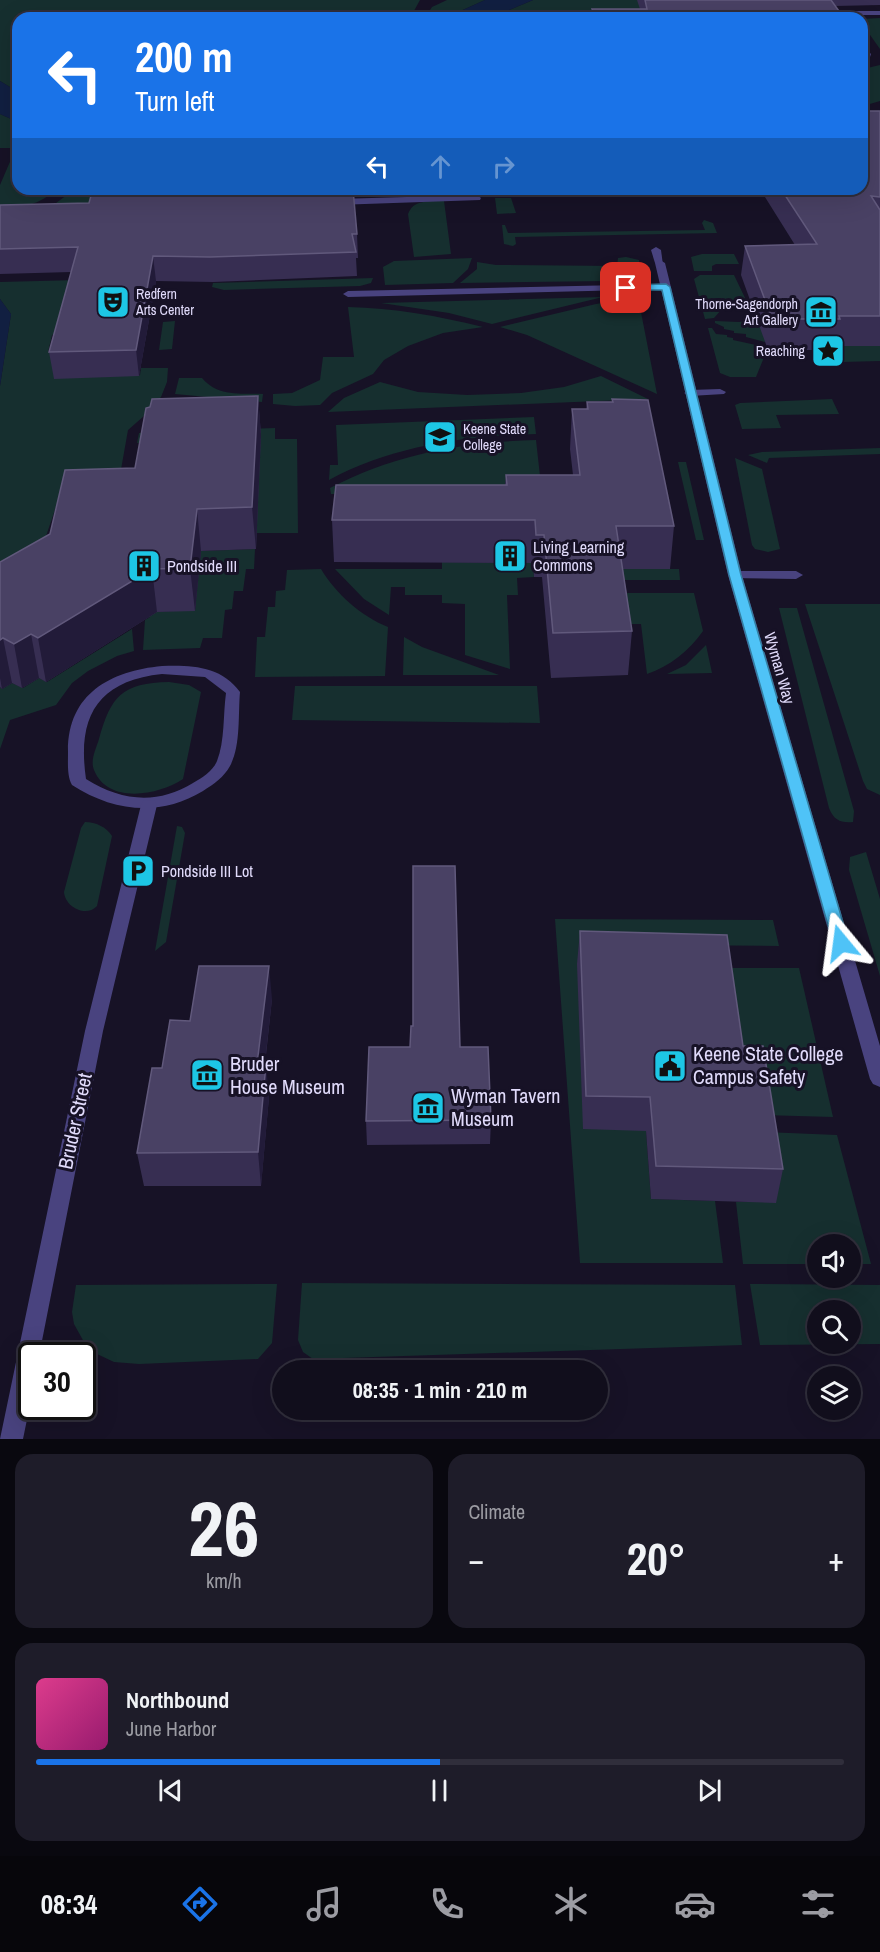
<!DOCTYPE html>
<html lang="en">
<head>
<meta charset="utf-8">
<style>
	body { margin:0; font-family:"Archivo Narrow",sans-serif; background:#1e1c29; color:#f1f3f6; height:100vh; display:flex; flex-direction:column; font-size:22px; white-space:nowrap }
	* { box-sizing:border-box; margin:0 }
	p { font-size:20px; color:#9c9ca3 }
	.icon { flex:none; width:33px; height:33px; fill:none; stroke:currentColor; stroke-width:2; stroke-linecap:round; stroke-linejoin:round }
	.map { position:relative; height:1439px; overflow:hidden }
	.side { display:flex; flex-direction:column; gap:15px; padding:15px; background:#09080f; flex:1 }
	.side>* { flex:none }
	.hud { position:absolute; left:12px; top:12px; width:856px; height:183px; border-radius:18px; box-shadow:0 6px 24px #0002,0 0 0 2px #302e3b; background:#1a73e8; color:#fff; overflow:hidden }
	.controls { position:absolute; left:807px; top:1234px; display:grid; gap:12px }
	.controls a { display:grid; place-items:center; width:54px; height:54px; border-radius:50%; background:#110e1c; box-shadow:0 6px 24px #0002,0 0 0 2px #302e3b; font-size:30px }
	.speed { position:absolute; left:18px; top:1342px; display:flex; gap:12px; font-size:30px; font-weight:700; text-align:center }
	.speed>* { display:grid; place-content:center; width:78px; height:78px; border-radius:50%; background:#110e1c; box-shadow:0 6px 24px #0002,0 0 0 2px #302e3b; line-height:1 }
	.speed .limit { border:3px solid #111; border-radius:9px; background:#fff; color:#111 }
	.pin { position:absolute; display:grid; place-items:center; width:51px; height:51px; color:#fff; margin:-26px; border-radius:12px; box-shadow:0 3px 9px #0006 }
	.me { position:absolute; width:66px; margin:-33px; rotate:344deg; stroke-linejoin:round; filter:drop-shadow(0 0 4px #0008) }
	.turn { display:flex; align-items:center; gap:21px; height:126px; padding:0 24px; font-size:27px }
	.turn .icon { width:78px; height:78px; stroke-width:2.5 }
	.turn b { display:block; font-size:42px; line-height:51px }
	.lanes { display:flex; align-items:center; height:57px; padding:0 24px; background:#0003; justify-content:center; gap:30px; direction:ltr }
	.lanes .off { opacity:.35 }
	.big { font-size:45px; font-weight:700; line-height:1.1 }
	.side .tile { flex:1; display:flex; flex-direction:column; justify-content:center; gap:9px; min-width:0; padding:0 21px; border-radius:18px; background:#1e1c29 }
	.side .dial { align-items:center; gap:0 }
	.dial b { font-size:78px; line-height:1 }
	.song { display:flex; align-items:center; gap:18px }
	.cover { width:72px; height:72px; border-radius:9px; background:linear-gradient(135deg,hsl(330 70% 55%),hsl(320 70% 35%)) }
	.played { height:6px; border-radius:3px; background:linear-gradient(90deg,#1a73e8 50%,#302e3b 50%) }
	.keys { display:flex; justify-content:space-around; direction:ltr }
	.heat { display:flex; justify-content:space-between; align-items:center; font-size:33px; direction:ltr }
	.side .tiles { flex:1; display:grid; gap:15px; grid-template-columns:1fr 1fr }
	.tile:last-child { grid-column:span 2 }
	.trip { position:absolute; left:272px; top:1360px; width:336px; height:60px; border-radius:30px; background:#110e1c; box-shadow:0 6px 24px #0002,0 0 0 2px #302e3b; font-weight:700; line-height:60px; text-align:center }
	.tabs { display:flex; height:96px; justify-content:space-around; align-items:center; background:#07060b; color:#9c9ca3 }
	.tabs .icon { width:42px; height:42px }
	.tabs .active { color:#1a73e8 }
	.tabs b { font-size:27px; color:#f1f3f6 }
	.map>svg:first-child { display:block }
	.green { fill:#162f2f; fill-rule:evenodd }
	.water { fill:#111f41 }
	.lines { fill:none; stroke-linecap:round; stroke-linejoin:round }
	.lane { fill:#49437f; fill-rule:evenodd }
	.street { fill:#49437f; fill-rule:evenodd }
	.wall { fill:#372e52 }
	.shaded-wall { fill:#221b39 }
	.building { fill:#494164; stroke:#61597c; stroke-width:1.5 }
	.route { fill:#4fc3f7; stroke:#337fa1; stroke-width:1.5 }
	.labels { text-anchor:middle; stroke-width:6; stroke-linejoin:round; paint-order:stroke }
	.far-poi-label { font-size:14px; fill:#e1dbfb; stroke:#171226; text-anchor:start }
	.poi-label { font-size:16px; fill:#e1dbfb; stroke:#171226; text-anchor:start }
	.street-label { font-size:16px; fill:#e1dbfb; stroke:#171226 }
	.near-poi-label { font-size:20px; fill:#e1dbfb; stroke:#171226; text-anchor:start }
	.near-street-label { font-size:20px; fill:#e1dbfb; stroke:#171226 }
</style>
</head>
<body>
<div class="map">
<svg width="880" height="1439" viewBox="0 0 880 1439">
	<rect width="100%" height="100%" fill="#171226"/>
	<g class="green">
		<path d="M0 0H420L410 18H18V92L0 81Z"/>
		<path d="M447 0H485L445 18H425L432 7Z"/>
		<path d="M533 0H639L720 18H490Z"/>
		<path d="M880 18V49L863 25 862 19Z"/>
		<path d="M880 65V101L863 106V69Z"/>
		<path d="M0 114 18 122V148H0Z"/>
		<path d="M12 157 18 158V189H57C40 205 22 207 0 210V185Z"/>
		<path d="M75 189H138L172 198 52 206Z"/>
		<path d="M176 189H463L446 193 336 197 200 195Z"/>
		<path d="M495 198H511L516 213 497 214Z"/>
		<path d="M428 201H444L451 254 414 257 408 214C412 204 418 203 428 201Z"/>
		<path d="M704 220 713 223 717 233 515 237 516 244 513 246 504 244 502 225H505L508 233 705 230 702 223Z"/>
		<path d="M702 254H734L739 264H716L712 266V271H694L691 257Z"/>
		<path d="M626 257 639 260 640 275 607 281 460 283 477 269V262L496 265 617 266 618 258Z"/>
		<path d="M472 258 468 269 453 283 385 285 383 267 394 261Z"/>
		<path d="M700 275H734L746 300 762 311 727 309 721 310 714 318 705 319 694 279Z"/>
		<path d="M373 278 371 283 360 286 224 290 212 287 213 283Z"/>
		<path d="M79 280 65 334 52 335 48 352H61L134 376 140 375 141 368H168L167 382 161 397 153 408 128 430 117 492 60 495 44 542 0 610V386L11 314 0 299V282Z"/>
		<path d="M603 297 492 324 449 313 381 303Z"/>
		<path d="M638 297 657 394 527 335 500 327 596 304Z"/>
		<path d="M348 307C393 308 439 316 483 327L443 333 408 346 384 360 373 374 332 393 320 405 295 406 273 404V394L292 393 320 380 323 357H354Z"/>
		<path d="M765 318V342L746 337V334L734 333V331L724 329V327L715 323V321L739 322Z"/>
		<path d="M175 321 172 349 159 350 163 322Z"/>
		<path d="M708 328H712L716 334 727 335V337L733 338V340L756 345 755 347 767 350 756 377H730L720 373Z"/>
		<path d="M829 334 880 343V361L842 362Z"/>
		<path d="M601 376 648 399 328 412 344 398 380 382 418 392 467 395 521 393 564 387Z"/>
		<path d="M179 378H202C218 397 240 393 263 394L262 402 175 394Z"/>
		<path d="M832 399 839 414 776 415 781 428 742 429 735 405 740 403Z"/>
		<path d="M534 417 536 434C465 436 392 446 329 480L330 465H338L336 425Z"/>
		<path d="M275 428V439H297L298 533H240L156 442 137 443 139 433Z"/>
		<path d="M536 440 542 494H331L330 488C394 454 464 442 536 440Z"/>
		<path d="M880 448V454L769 458 767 463 748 455 762 452Z"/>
		<path d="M735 458 762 469 780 549 768 552 755 549 752 545Z"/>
		<path d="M678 462H686L704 540H696Z"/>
		<path d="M255 549 254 569H246L243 591H234L232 609 225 610 222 638H203L200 648 143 650 145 620 150 617 147 615 151 612 195 610 201 551Z"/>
		<path d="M442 562 533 563 534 577 517 578 518 595H507L510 669 465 655V604L442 603V595H405V587H391L389 615 364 599 335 569H442Z"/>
		<path d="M612 566 627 569H679L680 580H615Z"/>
		<path d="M321 569C336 594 361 616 388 627L385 676 255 677 257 637H265L268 607H275L276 591 285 590 287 570Z"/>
		<path d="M617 593H694L703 631C689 651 670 666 647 674L641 624H621Z"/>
		<path d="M805 604H880V795L867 789 863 781Z"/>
		<path d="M779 608H797L854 811 853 822C840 823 834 820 829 808Z"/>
		<path d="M132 629 134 651 117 656 88 671 72 683 56 705 10 720 0 749V687L2 689 12 683 23 688 39 678 47 682Z"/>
		<path d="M404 637 422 647 499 675H403Z"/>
		<path d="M706 645 712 673 667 674 686 665Z"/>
		<path d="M169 682 189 685 201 692 183 779C159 795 108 805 94 770 90 760 96 749 99 739 111 696 122 683 169 682Z"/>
		<path d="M295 686H537L540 723 292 720Z"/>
		<path d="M85 822C96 822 106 827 112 836L97 906C86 918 65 907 64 892L81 828Z"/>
		<path d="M177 826 182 827 185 833 166 942 155 951Z"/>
		<path d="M866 852 880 899V976L849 870 850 857Z"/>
		<path d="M555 919 773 920 779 946 661 945 646 1131 651 1199 715 1201 723 1263H580Z"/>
		<path d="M722 968H799L833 1117 762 1115 737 1079Z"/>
		<path d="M765 1132 837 1135 871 1264H851L850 1245H818L817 1264H743L736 1202H776Z"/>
		<path d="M302 1283 735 1285 742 1345 313 1359 303 1352 298 1340Z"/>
		<path d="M277 1284 272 1343 258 1359 139 1364 114 1362 97 1354 84 1342 74 1324 72 1312 76 1285Z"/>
		<path d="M750 1284 880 1285V1344L760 1345ZM818 1311H850V1344H818Z"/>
	</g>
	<g class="water">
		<path d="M485 0H533L490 18H445Z"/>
		<path d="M0 81 18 92V122L0 114Z"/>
		<path d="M0 299 11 314 0 386Z"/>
	</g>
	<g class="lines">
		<g class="lane">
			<path d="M832 11H880V15H843L847 18H838L830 14Z"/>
			<path d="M862 45 871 54 869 60 862 61Z"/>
			<path d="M477 195 481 198 480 200 336 205 332 202 336 199Z"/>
			<path d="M656 247 661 250 663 265 655 263 651 250Z"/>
			<path d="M666 284 669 285V289L348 297 343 294 348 291Z"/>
			<path d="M720 389 726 392 724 394 690 396 684 393 690 390Z"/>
			<path d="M735 571H796L803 575 796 579 730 578 728 575 730 572Z"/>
			<path d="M162 666C192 665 221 666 240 692 238 714 241 746 230 766 224 777 214 784 203 791 160 817 114 812 72 785 67 776 68 763 68 753 67 694 110 671 162 666ZM162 674 205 677 226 693C223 714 225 741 217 761 213 771 202 778 193 783 157 805 121 801 86 779 77 717 97 681 162 674Z"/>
		</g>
		<g class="street">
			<path d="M660 260 665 263 742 575 880 1046V1087L873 1084 870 1079 728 575 655 263Z"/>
			<path d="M149 800 155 801 157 805 103 1031 39 1356H32V1395L23 1439H0L85 1031 141 805 143 801Z"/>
		</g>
	</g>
	<g class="wall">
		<path d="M637 0H880V5L835 6 844 18H592V9H640Z"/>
		<path d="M880 111V346H836L835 350H768L741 275 745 246 795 245 760 189H862Z"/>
		<path d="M0 205 357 234 358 258H356L357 276 213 282 156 281 139 376 54 379 49 352 71 272 0 274Z"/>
		<path d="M258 396 261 435 256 549 201 551 195 611 157 612 46 682 39 678 22 688 12 683 2 689 0 687V562L50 534 135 468Z"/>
		<path d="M612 399 674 526 670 569H623L632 631 628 675 551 678 542 577H534L533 563 334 562 332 520 505 485 506 475H573L570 449 572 409H586L587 402H612Z"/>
		<path d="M580 931 743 1046 783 1169 776 1203 651 1199 646 1131 583 1129 577 964Z"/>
		<path d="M272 999 265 1064 269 1097 261 1186H144L137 1153 162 1068 190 1021Z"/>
		<path d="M460 1047 491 1120 490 1144 367 1145 366 1121Z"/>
	</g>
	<g class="shaded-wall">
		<path d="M153 256 156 281 139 376 136 350Z"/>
		<path d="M258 396 261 435 256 549 252 507Z"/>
		<path d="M197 509 201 551 195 611 190 568Z"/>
		<path d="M152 569 157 612 46 682 38 638Z"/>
		<path d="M31 634 39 678 22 688 14 644Z"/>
		<path d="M3 638 12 683 2 689 0 678V640Z"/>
		<path d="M269 966 272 999 261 1097 257 1064Z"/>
		<path d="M266 1064 269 1097 261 1186 258 1152Z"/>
	</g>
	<g class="building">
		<path d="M645 0H831L844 18H596L592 9H647Z"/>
		<path d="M862 111H880V197L871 196 880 210V316H839L840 319H772L745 246 817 244 781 189H862Z"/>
		<path d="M196 189H353L357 234H352L356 252 210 257 153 256 136 350 49 352 78 247 0 249V205L89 203 92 192Z"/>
		<path d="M258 396 252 507 197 509 190 568 152 569 38 638 31 634 14 644 3 638 0 640V562L50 534 65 470 135 468 146 408 150 407 152 399Z"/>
		<path d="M612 399 648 400 674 526H616L632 631 553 633 544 535H536L535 520H332L336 485H507L506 475H580L572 409H588L587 402H613Z"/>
		<path d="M413 866H455L460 1047H488L491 1120 366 1121 369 1047H410L411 1026H413Z"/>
		<path d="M580 931 727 935 743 1046H763L783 1169 656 1166 650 1097 586 1096Z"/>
		<path d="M199 966H269L257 1064H266L258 1152 137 1153 152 1068H162L170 1020 190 1021Z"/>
	</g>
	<path class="route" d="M666 284 670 287 741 575 849 943 847 947H835L833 943 729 575 662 290H626L621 288 626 285Z"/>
	<defs>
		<symbol id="theatre-square" viewBox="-11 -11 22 22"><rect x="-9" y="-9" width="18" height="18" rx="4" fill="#1dc6e5" stroke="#171226"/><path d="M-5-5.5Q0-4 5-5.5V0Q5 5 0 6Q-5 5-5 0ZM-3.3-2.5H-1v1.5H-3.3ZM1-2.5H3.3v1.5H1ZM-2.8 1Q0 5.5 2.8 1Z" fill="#111"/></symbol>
		<symbol id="museum-square" viewBox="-11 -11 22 22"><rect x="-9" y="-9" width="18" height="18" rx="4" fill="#1dc6e5" stroke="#171226"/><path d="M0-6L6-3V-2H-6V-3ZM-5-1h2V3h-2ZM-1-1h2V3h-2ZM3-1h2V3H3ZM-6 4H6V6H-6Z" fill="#111"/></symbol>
		<symbol id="sight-square" viewBox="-11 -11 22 22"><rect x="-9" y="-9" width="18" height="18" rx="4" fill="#1dc6e5" stroke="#171226"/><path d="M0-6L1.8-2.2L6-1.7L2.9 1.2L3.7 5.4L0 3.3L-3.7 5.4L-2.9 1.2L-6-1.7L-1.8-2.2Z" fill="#111"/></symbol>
		<symbol id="university-square" viewBox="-11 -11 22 22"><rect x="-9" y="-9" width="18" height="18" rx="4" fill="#1dc6e5" stroke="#171226"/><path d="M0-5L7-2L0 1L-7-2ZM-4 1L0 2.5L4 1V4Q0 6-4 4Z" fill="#111"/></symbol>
		<symbol id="building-square" viewBox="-11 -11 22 22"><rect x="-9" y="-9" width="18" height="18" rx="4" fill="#1dc6e5" stroke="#171226"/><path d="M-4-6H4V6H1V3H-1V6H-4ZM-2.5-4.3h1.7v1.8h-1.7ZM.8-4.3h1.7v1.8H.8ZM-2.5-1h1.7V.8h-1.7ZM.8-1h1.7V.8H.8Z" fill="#111"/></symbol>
		<symbol id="parking-square" viewBox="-11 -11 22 22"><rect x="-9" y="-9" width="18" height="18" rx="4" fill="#1dc6e5" stroke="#171226"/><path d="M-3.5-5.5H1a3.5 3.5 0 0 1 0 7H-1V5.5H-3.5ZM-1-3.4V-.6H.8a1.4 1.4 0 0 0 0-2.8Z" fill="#111"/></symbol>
		<symbol id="civic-square" viewBox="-11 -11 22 22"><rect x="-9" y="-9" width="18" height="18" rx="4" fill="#1dc6e5" stroke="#171226"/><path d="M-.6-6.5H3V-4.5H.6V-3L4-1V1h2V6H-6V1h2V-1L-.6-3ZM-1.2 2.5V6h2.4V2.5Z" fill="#111"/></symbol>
	</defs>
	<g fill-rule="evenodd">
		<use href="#theatre-square" x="94" y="283" width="38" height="38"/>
		<use href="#museum-square" x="802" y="293" width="38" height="38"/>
		<use href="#sight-square" x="809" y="332" width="38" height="38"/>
		<use href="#university-square" x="421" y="418" width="38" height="38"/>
		<use href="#building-square" x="491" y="537" width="38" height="38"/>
		<use href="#building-square" x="125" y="547" width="38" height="38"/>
		<use href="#parking-square" x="119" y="852" width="38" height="38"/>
		<use href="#civic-square" x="651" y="1047" width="38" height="38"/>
		<use href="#museum-square" x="188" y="1056" width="38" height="38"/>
		<use href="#museum-square" x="409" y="1089" width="38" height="38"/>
	</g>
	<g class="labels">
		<g class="far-poi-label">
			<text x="136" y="299">Redfern<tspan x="136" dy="16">Arts Center</tspan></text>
			<text x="798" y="309" text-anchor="end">Thorne-Sagendorph<tspan x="798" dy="16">Art Gallery</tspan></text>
			<text x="805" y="356" text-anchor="end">Reaching</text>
			<text x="463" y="434">Keene State<tspan x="463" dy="16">College</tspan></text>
		</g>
		<g class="poi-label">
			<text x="533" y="553">Living Learning<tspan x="533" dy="18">Commons</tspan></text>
			<text x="167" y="572">Pondside III</text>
			<text x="161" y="877">Pondside III Lot</text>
		</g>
		<g class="street-label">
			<text transform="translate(780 668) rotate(74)" y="6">Wyman Way</text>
		</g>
		<g class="near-poi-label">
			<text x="693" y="1061">Keene State College<tspan x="693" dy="23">Campus Safety</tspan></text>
			<text x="230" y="1071">Bruder<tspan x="230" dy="23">House Museum</tspan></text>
			<text x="451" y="1103">Wyman Tavern<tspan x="451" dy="23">Museum</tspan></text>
		</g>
		<g class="near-street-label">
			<text transform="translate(75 1121) rotate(-78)" y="7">Bruder Street</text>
		</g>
	</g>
</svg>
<div class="controls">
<a><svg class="icon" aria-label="sound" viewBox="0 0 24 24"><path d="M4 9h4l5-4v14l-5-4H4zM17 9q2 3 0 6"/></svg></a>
<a><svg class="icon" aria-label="search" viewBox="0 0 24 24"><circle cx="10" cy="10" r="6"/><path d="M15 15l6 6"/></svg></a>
<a><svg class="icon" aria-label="layers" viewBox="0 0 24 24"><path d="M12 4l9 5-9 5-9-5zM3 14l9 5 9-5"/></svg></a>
</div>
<div class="speed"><div class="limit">30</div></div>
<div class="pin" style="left:626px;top:288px;background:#d93025"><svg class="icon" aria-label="arrive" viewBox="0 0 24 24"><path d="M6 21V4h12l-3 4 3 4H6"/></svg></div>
<svg class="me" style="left:841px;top:943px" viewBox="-20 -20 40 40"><path d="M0-17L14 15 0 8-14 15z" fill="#4fc3f7" stroke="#fff" stroke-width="4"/></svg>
<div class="trip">08:35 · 1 min · 210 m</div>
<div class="hud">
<div class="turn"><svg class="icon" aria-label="left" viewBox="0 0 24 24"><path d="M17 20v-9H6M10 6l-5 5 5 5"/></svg><div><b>200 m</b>Turn left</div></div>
<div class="lanes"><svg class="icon" aria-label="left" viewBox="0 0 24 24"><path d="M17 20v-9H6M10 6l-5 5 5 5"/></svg><svg class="icon off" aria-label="ahead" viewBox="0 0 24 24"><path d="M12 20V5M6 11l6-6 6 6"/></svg><svg class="icon off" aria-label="right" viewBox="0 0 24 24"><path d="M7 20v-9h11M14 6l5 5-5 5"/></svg></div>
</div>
</div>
<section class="side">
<div class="tiles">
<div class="tile dial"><b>26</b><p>km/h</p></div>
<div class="tile"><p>Climate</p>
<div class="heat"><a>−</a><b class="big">20°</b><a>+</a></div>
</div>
<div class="tile">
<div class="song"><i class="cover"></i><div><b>Northbound</b><p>June Harbor</p></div></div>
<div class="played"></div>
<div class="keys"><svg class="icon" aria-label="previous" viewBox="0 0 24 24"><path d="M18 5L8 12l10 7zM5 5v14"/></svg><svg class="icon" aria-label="pause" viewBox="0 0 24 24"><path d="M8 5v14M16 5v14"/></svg><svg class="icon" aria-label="next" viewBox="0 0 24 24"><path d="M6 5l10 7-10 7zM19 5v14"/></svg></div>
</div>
</div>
</section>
<nav class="tabs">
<b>08:34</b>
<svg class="icon active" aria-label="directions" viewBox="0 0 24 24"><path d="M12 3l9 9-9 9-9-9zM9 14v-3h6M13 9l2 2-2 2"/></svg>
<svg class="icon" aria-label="music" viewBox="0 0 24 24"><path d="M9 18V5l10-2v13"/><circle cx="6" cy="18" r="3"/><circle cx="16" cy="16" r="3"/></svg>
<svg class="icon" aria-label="phone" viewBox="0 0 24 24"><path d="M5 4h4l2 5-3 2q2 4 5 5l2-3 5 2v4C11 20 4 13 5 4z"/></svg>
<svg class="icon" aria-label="climate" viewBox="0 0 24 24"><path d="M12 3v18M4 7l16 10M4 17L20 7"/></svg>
<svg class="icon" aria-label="car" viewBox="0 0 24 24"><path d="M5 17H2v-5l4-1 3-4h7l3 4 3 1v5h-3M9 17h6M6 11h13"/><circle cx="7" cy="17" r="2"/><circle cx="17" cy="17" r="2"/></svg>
<svg class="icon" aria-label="filters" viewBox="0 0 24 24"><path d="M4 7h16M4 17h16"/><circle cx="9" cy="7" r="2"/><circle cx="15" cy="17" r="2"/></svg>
</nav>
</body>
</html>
